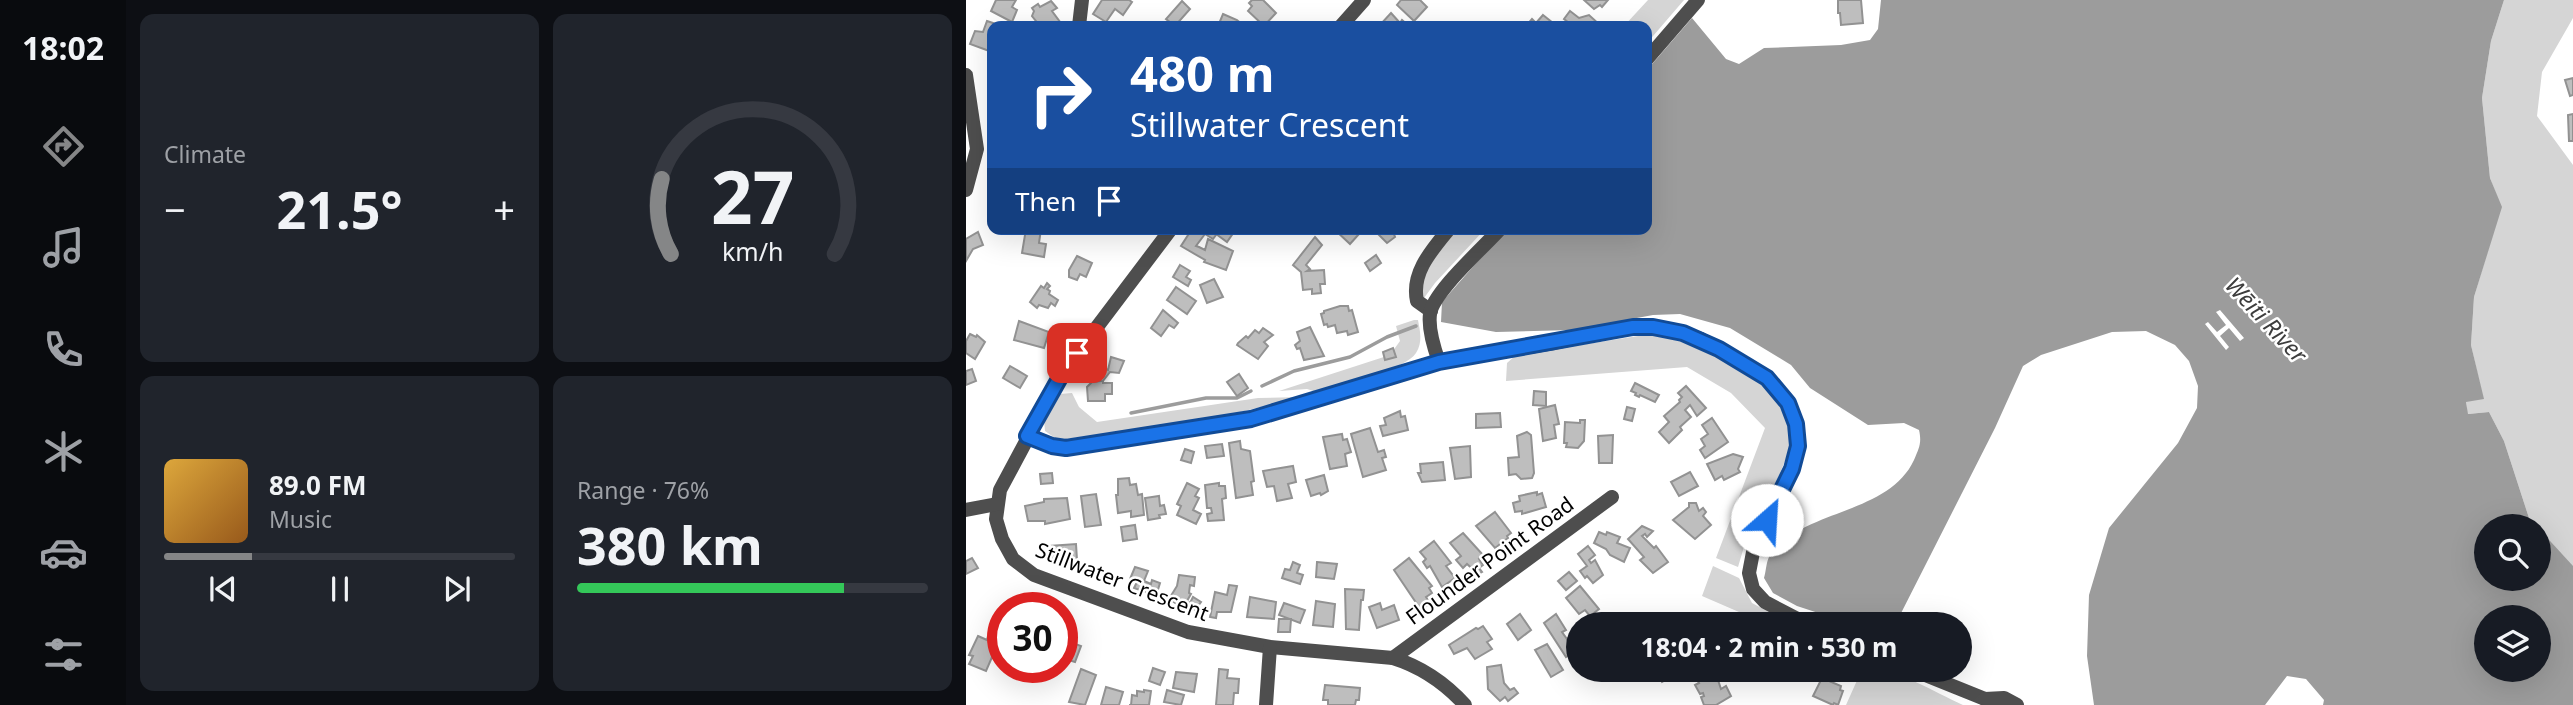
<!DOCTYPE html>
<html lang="en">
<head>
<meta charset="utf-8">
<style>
	body { margin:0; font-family:"Noto Sans",sans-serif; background:#20242c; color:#f1f3f6; height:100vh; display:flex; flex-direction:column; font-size:26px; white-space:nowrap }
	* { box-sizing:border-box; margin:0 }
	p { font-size:23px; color:#9ea1a6 }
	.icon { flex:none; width:38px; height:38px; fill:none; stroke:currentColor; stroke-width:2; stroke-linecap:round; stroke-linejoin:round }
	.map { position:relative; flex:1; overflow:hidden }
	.sheet { display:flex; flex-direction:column; gap:14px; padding:14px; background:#0d0f14; width:840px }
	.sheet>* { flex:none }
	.hud { position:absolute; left:21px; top:21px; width:665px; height:214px; border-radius:14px; box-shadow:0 7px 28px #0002; background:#1a4fa0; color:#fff; overflow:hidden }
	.controls { position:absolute; left:1508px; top:514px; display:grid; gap:14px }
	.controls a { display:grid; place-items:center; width:77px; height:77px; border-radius:50%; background:#171b24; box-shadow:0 7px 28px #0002; font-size:35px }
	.speed { position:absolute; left:21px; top:592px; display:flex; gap:14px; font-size:35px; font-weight:700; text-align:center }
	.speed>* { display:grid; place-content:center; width:91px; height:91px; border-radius:50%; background:#171b24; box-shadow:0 7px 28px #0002; line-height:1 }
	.speed .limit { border:10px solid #d22; background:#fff; color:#111 }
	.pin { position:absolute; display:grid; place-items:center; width:60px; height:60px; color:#fff; margin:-30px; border-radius:14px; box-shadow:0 4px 10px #0006 }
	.me { position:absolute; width:77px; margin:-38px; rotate:26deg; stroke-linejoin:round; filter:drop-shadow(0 0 5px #0008) }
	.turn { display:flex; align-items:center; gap:24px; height:147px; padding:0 28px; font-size:32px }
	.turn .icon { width:91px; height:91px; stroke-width:2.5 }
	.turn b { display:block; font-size:49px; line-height:60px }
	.then { display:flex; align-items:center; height:66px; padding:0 28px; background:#0003; gap:14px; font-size:26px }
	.big { font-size:52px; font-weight:700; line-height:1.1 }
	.sheet .card { flex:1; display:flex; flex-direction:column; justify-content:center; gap:10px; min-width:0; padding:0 24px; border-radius:14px; background:#20242c }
	.sheet .dial { align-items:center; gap:0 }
	.dial svg { height:182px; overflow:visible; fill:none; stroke:#363941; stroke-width:7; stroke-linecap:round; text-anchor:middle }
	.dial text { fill:#f1f3f6; stroke:none }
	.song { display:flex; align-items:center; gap:21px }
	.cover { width:84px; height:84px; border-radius:10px; background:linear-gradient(135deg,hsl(40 70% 55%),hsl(30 70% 35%)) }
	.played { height:7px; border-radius:4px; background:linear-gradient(90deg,#858687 25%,#363941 25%) }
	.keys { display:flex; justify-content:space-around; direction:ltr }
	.heat { display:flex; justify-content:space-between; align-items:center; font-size:38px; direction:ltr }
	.charge { height:10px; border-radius:5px; background:linear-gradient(90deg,#34c759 76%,#363941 0) }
	.sheet .tiles { flex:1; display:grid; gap:14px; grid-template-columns:repeat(2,1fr) }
	.trip { position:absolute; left:600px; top:612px; width:406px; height:70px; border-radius:35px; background:#171b24; box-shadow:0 7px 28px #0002; font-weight:700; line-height:70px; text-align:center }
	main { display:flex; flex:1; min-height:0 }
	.tab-bar { display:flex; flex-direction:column; width:126px; justify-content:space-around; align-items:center; background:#090b0e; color:#9ea1a6 }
	.tab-bar .icon { width:49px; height:49px }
	.tab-bar .current { color:#858687 }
	.tab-bar b { font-size:32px; color:#f1f3f6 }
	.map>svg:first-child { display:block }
	.green { fill:#d5d5d5 }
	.water { fill:#9c9c9c; fill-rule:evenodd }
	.pier { fill:#fff }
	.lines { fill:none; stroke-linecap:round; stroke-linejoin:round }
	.stream { stroke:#9c9c9c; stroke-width:3.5 }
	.building { fill:#bebebe; stroke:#929292; stroke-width:2 }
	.minor { stroke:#4e4e4e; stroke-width:14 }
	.route-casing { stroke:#114b97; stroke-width:18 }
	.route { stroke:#1a73e8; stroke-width:12 }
	.labels { text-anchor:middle; stroke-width:5; stroke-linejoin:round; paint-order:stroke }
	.street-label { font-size:21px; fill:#000; stroke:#fff }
	.water-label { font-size:23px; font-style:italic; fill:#3d3d3d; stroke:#fff }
</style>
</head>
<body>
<main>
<nav class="tab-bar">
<b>18:02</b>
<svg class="icon current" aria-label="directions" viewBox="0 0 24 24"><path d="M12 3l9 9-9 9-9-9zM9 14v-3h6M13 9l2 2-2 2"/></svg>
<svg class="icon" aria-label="music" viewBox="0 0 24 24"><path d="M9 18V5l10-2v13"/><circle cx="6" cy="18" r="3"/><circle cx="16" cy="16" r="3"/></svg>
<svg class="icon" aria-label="phone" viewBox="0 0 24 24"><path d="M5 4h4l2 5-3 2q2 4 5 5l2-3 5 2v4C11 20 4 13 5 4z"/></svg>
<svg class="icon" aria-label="climate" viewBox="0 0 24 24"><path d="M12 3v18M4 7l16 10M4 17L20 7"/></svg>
<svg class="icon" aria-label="car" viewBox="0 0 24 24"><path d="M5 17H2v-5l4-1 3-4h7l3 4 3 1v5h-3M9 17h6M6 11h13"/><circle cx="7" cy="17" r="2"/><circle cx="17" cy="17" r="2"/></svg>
<svg class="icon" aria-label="filters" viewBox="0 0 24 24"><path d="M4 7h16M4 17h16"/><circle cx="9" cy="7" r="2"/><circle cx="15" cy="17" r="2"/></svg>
</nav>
<section class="sheet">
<div class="tiles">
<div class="card"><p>Climate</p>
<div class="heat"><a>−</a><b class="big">21.5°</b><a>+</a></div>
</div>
<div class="card dial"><svg viewBox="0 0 100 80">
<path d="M14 69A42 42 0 1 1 86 69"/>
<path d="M14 69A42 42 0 0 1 10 36" stroke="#858687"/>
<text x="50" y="56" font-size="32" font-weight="700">27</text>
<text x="50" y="72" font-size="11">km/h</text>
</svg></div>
<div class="card">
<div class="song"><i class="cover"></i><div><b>89.0 FM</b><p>Music</p></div></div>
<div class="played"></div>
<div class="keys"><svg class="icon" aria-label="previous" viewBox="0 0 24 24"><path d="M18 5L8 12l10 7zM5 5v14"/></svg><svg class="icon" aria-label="pause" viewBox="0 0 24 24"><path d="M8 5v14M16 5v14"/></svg><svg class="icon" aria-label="next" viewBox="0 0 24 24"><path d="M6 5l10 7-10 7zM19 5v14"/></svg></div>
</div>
<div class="card"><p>Range · 76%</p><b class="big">380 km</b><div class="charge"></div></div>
</div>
</section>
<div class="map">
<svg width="1607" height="705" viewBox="0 0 1607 705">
	<rect width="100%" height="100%" fill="#fff"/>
	<g class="green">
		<path d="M682 0H718L681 43V26H658Z"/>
		<path d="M1538 0H1607V18L1576 72 1571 116 1607 165V615L1573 566V527H1546L1563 518 1538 441 1523 412 1501 414 1500 401 1517 398 1505 345 1508 297 1535 207 1524 178 1516 98 1525 41Z"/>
		<path d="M488 229H519L469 283 458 298 455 296 452 290 467 258Z"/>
		<path d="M448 320H452C454 331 457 342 450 353 439 370 376 385 354 393L341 389 313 391 424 355 434 341 430 326Z"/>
		<path d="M685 334 726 343 782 370 811 393 823 425 825 446 803 500 780 540 772 567 750 558 799 428 765 393 721 367 540 381 541 363 550 355Z"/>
		<path d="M106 393 113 407 131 422 292 398 336 397 246 419 100 439 89 438 79 431 78 420 94 394Z"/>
		<path d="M747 566 773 578 786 603 827 625H803L736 596Z"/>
		<path d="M902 670C935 670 966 691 997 705H880L893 676Z"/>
	</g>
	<path class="water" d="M915 0H1538L1525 41 1516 98 1524 178 1536 207 1508 297 1505 345 1518 399 1500 402 1502 414 1523 412 1538 441 1563 518 1571 527H1521V579H1573V529L1607 566V705H1357L1358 700 1340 679 1321 676 1299 705H1128L1121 656 1123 595 1143 528 1212 443 1231 408 1232 386 1223 361 1209 345 1180 331 1146 332 1075 355 1057 366 1029 428 929 625H889L831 606 807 593 798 578C800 572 800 563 803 557 833 509 922 516 948 460 953 448 956 443 953 430L938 423 902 425 844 388 825 365 764 328 714 314 687 315 606 330 530 332 475 322 476 302 540 229H681V70L726 18 760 59 773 64 798 48 875 45 904 40 912 29ZM1521 618H1573V670H1521Z"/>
	<path class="pier" d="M1254 310 1278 338 1274 341 1263 328 1254 336 1263 347 1260 350 1239 324 1242 322 1251 332 1260 325 1250 312Z"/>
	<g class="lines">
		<g class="stream">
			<path d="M296 386 328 371 384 357 421 337 450 326"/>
			<path d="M165 413 240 398H271L285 391"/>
		</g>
	</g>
	<g class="building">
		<path d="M30 0H50L46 7 51 10 46 22 25 11Z"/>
		<path d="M136 0H163L166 2 157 15 149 9 140 22 127 14Z"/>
		<path d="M286 0H297L310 13 298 26 282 11 286 6 283 3Z"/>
		<path d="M435 0H454L461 7 448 21 431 5Z"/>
		<path d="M618 0H642L636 7 634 5 628 9Z"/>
		<path d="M872 0H895L897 23 875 25 874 13H872Z"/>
		<path d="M85 1 91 8 86 11 94 22 90 26H74L66 16 68 11 66 8 72 4 74 7Z"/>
		<path d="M216 1 224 9 209 26 200 19Z"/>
		<path d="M604 11 613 18 623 15 634 25 607 26 598 19Z"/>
		<path d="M425 13 434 23 436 20 443 26H416L414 25Z"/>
		<path d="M257 14 271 20 278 26H252Z"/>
		<path d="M577 15 587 23V26H560L566 19 570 23Z"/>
		<path d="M21 21 36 26H26V52L4 44 9 31 17 32Z"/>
		<path d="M1607 78V95L1604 96 1599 80Z"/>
		<path d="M1607 114V141H1603L1602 115Z"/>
		<path d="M60 229H75L73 243 80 244 78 257 56 253Z"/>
		<path d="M226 229H241L250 235 247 239 239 234 230 246 233 247 239 250 242 239 267 251 260 270 238 262 239 260 215 246Z"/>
		<path d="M247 229H270L261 242 246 231Z"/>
		<path d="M368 229H388L393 234 384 244Z"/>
		<path d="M407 229H426L429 237 421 243Z"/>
		<path d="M12 232 17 245 7 249 0 261V239Z"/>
		<path d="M349 237 356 245 340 265 344 269 341 271 358 270 359 284H354L355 293 346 294V289L337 290 335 272 327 265Z"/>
		<path d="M410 255 415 263 404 271 399 263Z"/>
		<path d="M111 256 126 263 120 277 114 274 111 280 103 277V270Z"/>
		<path d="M214 265 224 271 220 277 225 280 222 286 207 277Z"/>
		<path d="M248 279 257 297 241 303 234 285Z"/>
		<path d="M81 283 84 286 81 289 84 291 83 294 92 300 89 306 85 303 82 308 73 305 71 308 64 302 75 286 78 288Z"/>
		<path d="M210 287 230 301 221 314 201 300Z"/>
		<path d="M374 306H382L383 311 386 310 392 332 382 335 381 331 371 333 369 325 362 327 361 324 358 325 355 314 358 313V311Z"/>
		<path d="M197 310 212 323 208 328 203 325 195 336 185 328Z"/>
		<path d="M53 321 83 332 78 348 48 340Z"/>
		<path d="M344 327 358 356 338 360 334 348 331 349 329 345 334 341 331 332Z"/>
		<path d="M297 328 307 335 298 342 302 346 292 359 271 345 272 343 280 336 282 338 289 330 293 333Z"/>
		<path d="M4 334 10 337 11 335 19 342 9 359 0 353V341Z"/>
		<path d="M427 348 430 357 419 360 417 352Z"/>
		<path d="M145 357 158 361 153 373 144 372 137 381V383H146V394H139V401H122L121 387 126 382 135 381 130 377 138 368 142 370Z"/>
		<path d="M44 366 61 376 54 388 37 378Z"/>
		<path d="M6 369 10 381 0 385V371Z"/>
		<path d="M273 374 282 388 271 396 261 382Z"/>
		<path d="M669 383 693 395 689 402 674 395 673 397 669 395 670 393 665 391Z"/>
		<path d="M720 386 740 408 731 416 724 405 719 410 725 417 714 427 716 430 703 443 693 432 703 422 698 416 714 402 713 400 716 397 712 393Z"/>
		<path d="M568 391 580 392V406L567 405Z"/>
		<path d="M589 405 593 424 588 425 590 438 577 441 573 409Z"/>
		<path d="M661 407 669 409 666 421 658 419Z"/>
		<path d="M434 411 435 417 439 416 442 430 417 436 414 426 420 425 418 418Z"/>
		<path d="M534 413 535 427 510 428V414Z"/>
		<path d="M746 418 762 442 739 458 734 450 739 446 735 439 742 434 736 425Z"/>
		<path d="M614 420H619L618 441 612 448 600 447 601 443H598L599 422 614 423Z"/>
		<path d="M404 428 412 452 418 450 420 457 416 458 420 470 397 477 385 434Z"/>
		<path d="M561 432 565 435 568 473 566 478 555 479 550 474 543 475 542 458 553 457 551 436Z"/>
		<path d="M376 434 377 440 381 439 385 452 379 454 381 466 364 469 357 437Z"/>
		<path d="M647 435 646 463H633L632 436Z"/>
		<path d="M274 441 275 449 284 451 288 481 285 482 287 495 270 498 263 443Z"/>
		<path d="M256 444 258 456 241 458 239 446Z"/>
		<path d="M504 446 505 477 489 479 484 448Z"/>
		<path d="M219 449 228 452 225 463 215 460Z"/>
		<path d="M767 454 777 457 772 469 774 472 758 480 756 476 749 480 741 464Z"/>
		<path d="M477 462 479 480 456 482 452 473H455L454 464Z"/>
		<path d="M327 466 330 482 322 484 326 498 311 501 308 486 301 487 297 471Z"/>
		<path d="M724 472 732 486 713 496 705 482Z"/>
		<path d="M86 473 87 483 75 484 74 474Z"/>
		<path d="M358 475 362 491 355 495 354 493 345 496 340 480Z"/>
		<path d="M163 478 164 485 170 484 172 495 176 494 178 515 165 517V511L152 513 150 495H152V479Z"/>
		<path d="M221 483 233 489 229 496 233 498 227 510 235 514 230 524 211 515 215 506 211 504Z"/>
		<path d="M253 483V486H259L260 498 256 499 258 520 242 521 241 514 246 513 245 508H241L239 485Z"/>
		<path d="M571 492V495L576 493 580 507 556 514V511L549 512 547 503 554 501 553 496Z"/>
		<path d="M130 494 135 525 119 527 115 496Z"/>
		<path d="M193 496 194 506 198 505 200 514 193 515 194 518 182 520 179 498Z"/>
		<path d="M101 498 104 519 79 524V521H62L59 506 78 502V499Z"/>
		<path d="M723 503H730L733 511 737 508 740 512 737 516 745 525 729 539 707 520 723 507Z"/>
		<path d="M529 512 545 533 541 536 542 538 529 548 510 526Z"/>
		<path d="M169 525 171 539 157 541 155 527Z"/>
		<path d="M676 526 687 531 681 537 679 534 676 536 688 548 690 546 702 562 687 573 674 560 678 557 662 539Z"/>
		<path d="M633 532 640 535 641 532 654 537 651 543 664 548 658 562 644 555 640 549 628 543Z"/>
		<path d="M497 533 517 555 513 559 517 565 513 568 516 572 512 574 501 564 497 568 490 560 495 556 484 543Z"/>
		<path d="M468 541 485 563 480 566 489 578 476 587 464 566 461 568 457 562 460 559 454 552Z"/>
		<path d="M110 544 111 560H107V563L84 561 83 546Z"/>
		<path d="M622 546 629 555 623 560 625 563 629 560 637 575 627 583 621 576 619 578 614 571 621 566 612 554Z"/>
		<path d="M6 558 12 568 0 574V561Z"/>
		<path d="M443 558 466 586 463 588 466 593 460 597 464 603 455 610 428 570Z"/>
		<path d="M327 562 334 565 331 573 337 575 334 584 316 578 319 569 324 570Z"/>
		<path d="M351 562 371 564 368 579 350 577Z"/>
		<path d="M169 567 182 571 178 581 185 584 186 580 194 583 190 596 168 588 171 582 164 579Z"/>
		<path d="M603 572 611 581 600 590 592 581Z"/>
		<path d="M213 575 229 577 228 586 224 585 223 593 225 594 221 601 224 603 227 597 235 602 229 610 223 606 220 610 203 599 211 586Z"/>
		<path d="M263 585 271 586 265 612H251L250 618 244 617 249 592 261 595Z"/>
		<path d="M614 586 633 609 624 616 619 610 613 614 600 598Z"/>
		<path d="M379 589 398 590 397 600H395L393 630 380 629Z"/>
		<path d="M284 597 310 602 308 619 281 617Z"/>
		<path d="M350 601 369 604 367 627 347 625Z"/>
		<path d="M318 603 339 610 334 623 313 615Z"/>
		<path d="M414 603 416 610 428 605 433 620 411 628 403 607Z"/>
		<path d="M554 614 565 630 552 640 541 624Z"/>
		<path d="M590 614 600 630 596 632 601 639 604 636 612 648 600 657 578 623Z"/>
		<path d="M313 619H325L324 632H312Z"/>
		<path d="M517 626 526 639 521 642 526 649 509 659 501 648 488 654 483 645 510 628 512 629Z"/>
		<path d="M12 636 21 640 22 636 32 644 35 636 37 637V650L30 648 20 671 3 664 7 656 3 655Z"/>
		<path d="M96 639 115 646 109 662 96 658Z"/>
		<path d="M581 644 597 670 585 677 569 650Z"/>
		<path d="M535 665 538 683 544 690 548 688 552 693 542 701 539 697 534 701 522 689 521 667Z"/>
		<path d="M187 668 199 672 194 685 183 681Z"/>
		<path d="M115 669 130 675 119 705 103 702Z"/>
		<path d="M253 669 262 670 261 678 273 679 272 693H268L267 705H250Z"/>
		<path d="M689 670H713L714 672 696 682Z"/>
		<path d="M749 671 755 689 760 686 765 696 750 705H738L735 697 738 696 737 693 734 694 729 685 733 683 731 680Z"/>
		<path d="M210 672 231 674 228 692 207 688Z"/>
		<path d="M856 678 875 686 874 690 877 691 872 705 868 703 867 705 847 696Z"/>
		<path d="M359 685 394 688 393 700H390L389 705H362V700H357Z"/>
		<path d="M140 687 157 692 153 705H135Z"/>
		<path d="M178 690 185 691 183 705H163H165L166 695 171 696V691L178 692Z"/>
		<path d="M201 690 218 695 215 705 198 702Z"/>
	</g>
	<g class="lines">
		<g class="minor">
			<path d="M113 26 116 0"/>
			<path d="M375 26 398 0"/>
			<path d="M681 59 732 0"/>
			<path d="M0 75 11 149 0 190"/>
			<path d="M205 229 97 372 34 490 30 519 36 539 47 559 68 575 222 632 304 647 427 658C456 667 478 682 499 705"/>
			<path d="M465 311 451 301C445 273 465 251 483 229"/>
			<path d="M473 362C468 348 462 329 464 314 467 292 518 247 534 229"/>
			<path d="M61 436 86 446 100 448 285 419 473 362 588 343 667 327 705 330 735 339 790 370 810 387 822 403 832 435 830 457 788 547 783 573 787 589 799 602 843 625"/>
			<path d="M0 510 31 504"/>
			<path d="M427 658 646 497"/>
			<path d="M947 670 1019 699 1024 705"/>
			<path d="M1019 699 1038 698 1051 705"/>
			<path d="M300 705 304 647"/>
		</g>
	</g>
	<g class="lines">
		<defs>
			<path id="route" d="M111 353 97 372 61 436 86 446 100 448 285 419 473 362 667 327H687L717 333 753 349 801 378 822 403 830 424 832 446 826 469 801 520"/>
		</defs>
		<use href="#route" class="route-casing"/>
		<use href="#route" class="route"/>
	</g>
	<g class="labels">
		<g class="street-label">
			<text transform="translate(524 561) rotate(-36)" y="7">Flounder Point Road</text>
			<text transform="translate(156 582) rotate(21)" y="7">Stillwater Crescent</text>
		</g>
		<g class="water-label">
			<text transform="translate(1300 320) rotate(47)" y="8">Wēiti River</text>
		</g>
	</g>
</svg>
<div class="controls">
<a><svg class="icon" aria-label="search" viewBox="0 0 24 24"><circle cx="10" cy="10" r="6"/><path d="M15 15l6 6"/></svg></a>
<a><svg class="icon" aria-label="layers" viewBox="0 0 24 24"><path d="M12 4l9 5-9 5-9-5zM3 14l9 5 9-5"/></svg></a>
</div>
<div class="speed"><div class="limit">30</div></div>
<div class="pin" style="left:111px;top:353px;background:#d93025"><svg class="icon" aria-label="arrive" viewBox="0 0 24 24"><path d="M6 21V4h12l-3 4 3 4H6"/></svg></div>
<svg class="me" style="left:801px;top:520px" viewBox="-20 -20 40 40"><circle r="19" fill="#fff"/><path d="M0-13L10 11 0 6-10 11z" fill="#1a73e8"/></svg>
<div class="trip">18:04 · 2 min · 530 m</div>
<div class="hud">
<div class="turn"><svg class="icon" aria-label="right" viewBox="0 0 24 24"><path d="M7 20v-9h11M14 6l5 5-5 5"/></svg><div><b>480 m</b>Stillwater Crescent</div></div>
<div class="then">Then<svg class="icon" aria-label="arrive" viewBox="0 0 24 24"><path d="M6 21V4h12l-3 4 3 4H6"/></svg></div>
</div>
</div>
</main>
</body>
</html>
